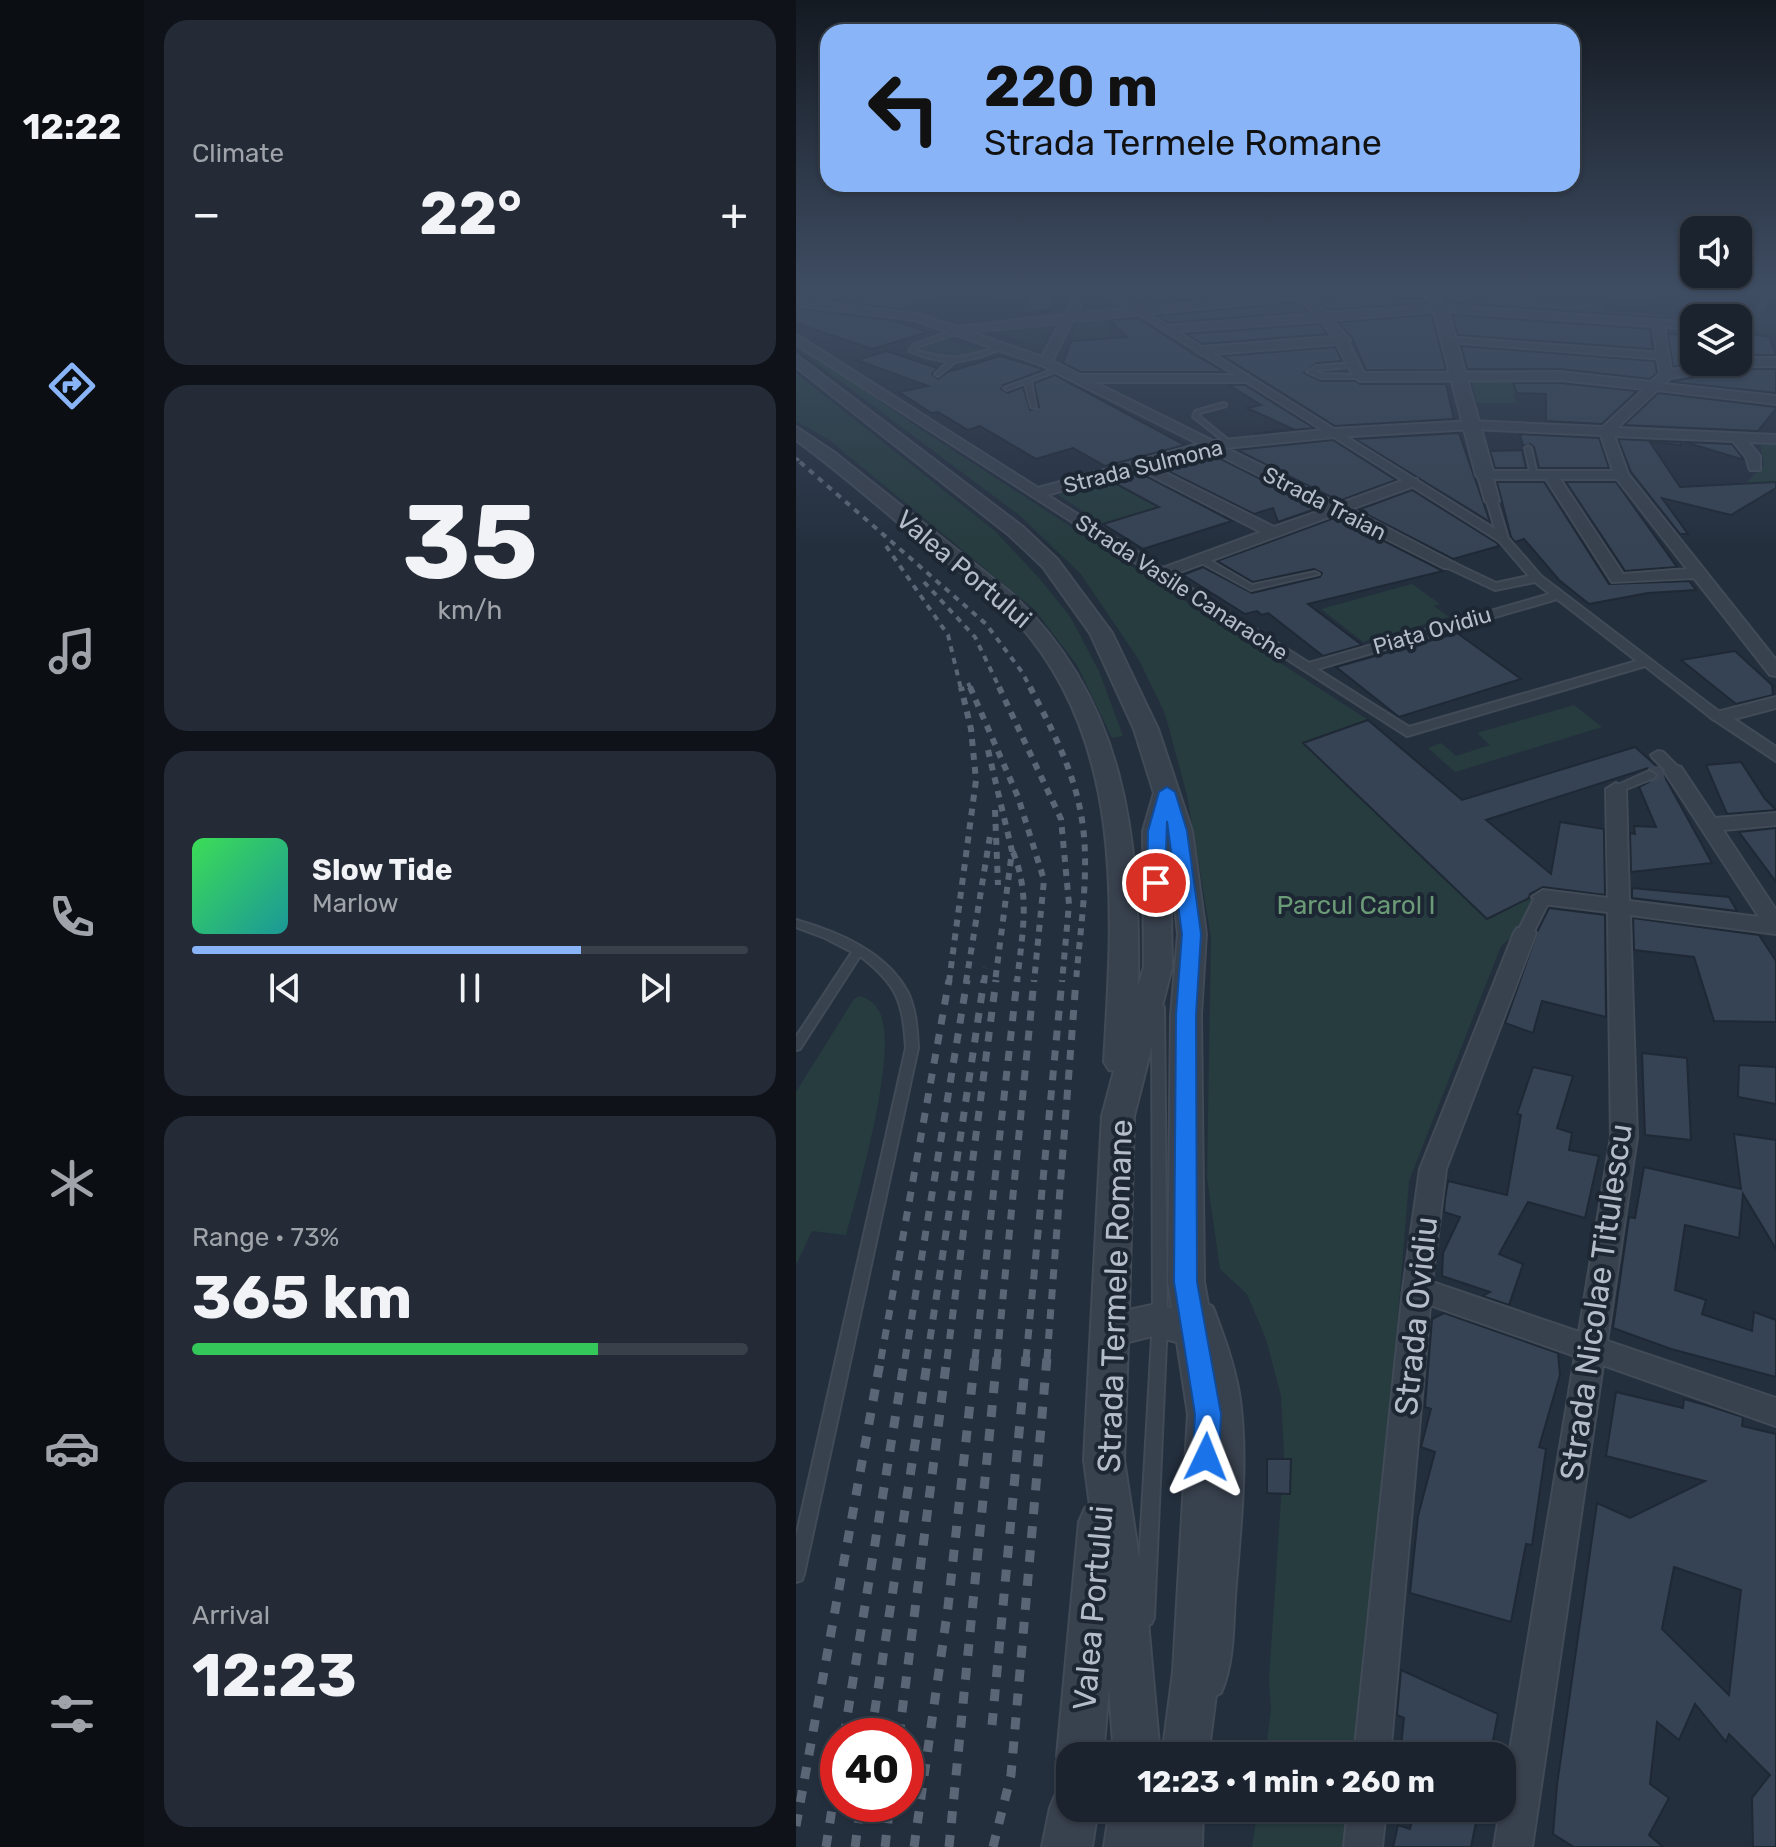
<!DOCTYPE html>
<html lang="en">
<head>
<meta charset="utf-8">
<style>
	body { margin:0; font-family:Rubik,sans-serif; background:#242b36; color:#f1f3f6; height:100vh; display:flex; flex-direction:column; font-size:30px; white-space:nowrap }
	* { box-sizing:border-box; margin:0 }
	p { font-size:26px; color:#a0a4aa }
	.icon { flex:none; width:44px; height:44px; fill:none; stroke:currentColor; stroke-width:2; stroke-linecap:round; stroke-linejoin:round }
	.map { position:relative; flex:1; overflow:hidden }
	.details { display:flex; flex-direction:column; gap:20px; padding:20px; background:#0f1319; width:652px }
	.details>* { flex:none }
	.top-card { position:absolute; left:24px; top:24px; width:760px; height:168px; border-radius:24px; box-shadow:0 2px 6px #0004,0 0 0 2px #39404a; background:#8ab4f8; color:#111; overflow:hidden }
	.buttons { position:absolute; left:884px; top:216px; display:grid; gap:16px }
	.buttons a { display:grid; place-items:center; width:72px; height:72px; border-radius:16px; background:#1b232e; box-shadow:0 2px 6px #0004,0 0 0 2px #39404a; font-size:40px }
	.speed { position:absolute; left:24px; top:1718px; display:flex; gap:16px; font-size:40px; font-weight:700; text-align:center }
	.speed>* { display:grid; place-content:center; width:104px; height:104px; border-radius:50%; background:#1b232e; box-shadow:0 2px 6px #0004,0 0 0 2px #39404a; line-height:1 }
	.speed .limit { border:12px solid #d22; background:#fff; color:#111 }
	.pin { position:absolute; display:grid; place-items:center; width:68px; height:68px; color:#fff; margin:-34px; border:4px solid #fff; border-radius:50%; box-shadow:0 2px 8px #0007 }
	.me { position:absolute; width:88px; margin:-44px; rotate:2deg; stroke-linejoin:round; filter:drop-shadow(0 0 6px #0008) }
	.turn { display:flex; align-items:center; gap:28px; height:168px; padding:0 32px; font-size:36px }
	.turn .icon { width:104px; height:104px; stroke-width:2.5 }
	.turn b { display:block; font-size:56px; line-height:68px }
	.big { font-size:60px; font-weight:700; line-height:1.1 }
	.details .tile { flex:1; display:flex; flex-direction:column; justify-content:center; gap:12px; min-width:0; padding:0 28px; border-radius:24px; background:#242b36 }
	.details .dial { align-items:center; gap:0 }
	.dial b { font-size:104px; line-height:1 }
	.song { display:flex; align-items:center; gap:24px }
	.cover { width:96px; height:96px; border-radius:12px; background:linear-gradient(135deg,hsl(130 70% 55%),hsl(180 70% 35%)) }
	.played { height:8px; border-radius:4px; background:linear-gradient(90deg,#8ab4f8 70%,#39404a 70%) }
	.keys { display:flex; justify-content:space-around; direction:ltr }
	.heat { display:flex; justify-content:space-between; align-items:center; font-size:44px; direction:ltr }
	.charge { height:12px; border-radius:6px; background:linear-gradient(90deg,#34c759 73%,#39404a 0) }
	.trip { position:absolute; left:260px; top:1742px; width:460px; height:80px; border-radius:24px; background:#1b232e; box-shadow:0 2px 6px #0004,0 0 0 2px #39404a; font-weight:700; line-height:80px; text-align:center }
	main { display:flex; flex:1; min-height:0 }
	.tabs { display:flex; flex-direction:column; width:144px; justify-content:space-around; align-items:center; background:#0b0e12; color:#a0a4aa }
	.tabs .icon { width:56px; height:56px }
	.tabs .current { color:#8ab4f8 }
	.tabs b { font-size:36px; color:#f1f3f6 }
	.map>svg:first-child { display:block }
	.green { fill:#263c3f }
	.building { fill:#364354; stroke:#1f2835; stroke-width:2; fill-rule:evenodd }
	.lines { fill:none; stroke-linecap:round; stroke-linejoin:round }
	.pedestrian-tunnel { stroke:#3a4453; stroke-width:15; stroke-dasharray:15 7; stroke-linecap:butt }
	.service-casing { stroke:#414a57; stroke-width:4 }
	.pedestrian-casing { stroke:#414a57; stroke-width:4 }
	.minor-casing { stroke:#414a57; stroke-width:4 }
	.tertiary-casing { stroke:#414a57; stroke-width:4 }
	.service { fill:#38414e; fill-rule:evenodd }
	.pedestrian { fill:#38414e; fill-rule:evenodd }
	.minor { fill:#38414e; fill-rule:evenodd }
	.tertiary { fill:#38414e; fill-rule:evenodd }
	.rail-far4 { stroke:#5a6575; stroke-width:3; stroke-dasharray:4 4; stroke-linecap:butt }
	.rail-far3 { stroke:#5a6575; stroke-width:4; stroke-dasharray:6 6; stroke-linecap:butt }
	.rail-far2 { stroke:#5a6575; stroke-width:6; stroke-dasharray:7 7; stroke-linecap:butt }
	.rail-far1 { stroke:#5a6575; stroke-width:7; stroke-dasharray:10 10; stroke-linecap:butt }
	.rail { stroke:#5a6575; stroke-width:9; stroke-dasharray:12 12; stroke-linecap:butt }
	.route { fill:#1a73e8; stroke:#114b97; stroke-width:2 }
	.labels { text-anchor:middle; stroke-width:8; stroke-linejoin:round; paint-order:stroke }
	.far-street-label { font-size:22px; fill:#b4bcc9; stroke:#1d2633 }
	.street-label { font-size:26px; fill:#b4bcc9; stroke:#1d2633 }
	.park-label { font-size:26px; fill:#6b9a76; stroke:#1d2633 }
	.near-street-label { font-size:32px; fill:#b4bcc9; stroke:#1d2633 }
</style>
</head>
<body>
<main>
<nav class="tabs">
<b>12:22</b>
<svg class="icon current" aria-label="directions" viewBox="0 0 24 24"><path d="M12 3l9 9-9 9-9-9zM9 14v-3h6M13 9l2 2-2 2"/></svg>
<svg class="icon" aria-label="music" viewBox="0 0 24 24"><path d="M9 18V5l10-2v13"/><circle cx="6" cy="18" r="3"/><circle cx="16" cy="16" r="3"/></svg>
<svg class="icon" aria-label="phone" viewBox="0 0 24 24"><path d="M5 4h4l2 5-3 2q2 4 5 5l2-3 5 2v4C11 20 4 13 5 4z"/></svg>
<svg class="icon" aria-label="climate" viewBox="0 0 24 24"><path d="M12 3v18M4 7l16 10M4 17L20 7"/></svg>
<svg class="icon" aria-label="car" viewBox="0 0 24 24"><path d="M5 17H2v-5l4-1 3-4h7l3 4 3 1v5h-3M9 17h6M6 11h13"/><circle cx="7" cy="17" r="2"/><circle cx="17" cy="17" r="2"/></svg>
<svg class="icon" aria-label="filters" viewBox="0 0 24 24"><path d="M4 7h16M4 17h16"/><circle cx="9" cy="7" r="2"/><circle cx="15" cy="17" r="2"/></svg>
</nav>
<section class="details">
<div class="tile"><p>Climate</p>
<div class="heat"><a>−</a><b class="big">22°</b><a>+</a></div>
</div>
<div class="tile dial"><b>35</b><p>km/h</p></div>
<div class="tile">
<div class="song"><i class="cover"></i><div><b>Slow Tide</b><p>Marlow</p></div></div>
<div class="played"></div>
<div class="keys"><svg class="icon" aria-label="previous" viewBox="0 0 24 24"><path d="M18 5L8 12l10 7zM5 5v14"/></svg><svg class="icon" aria-label="pause" viewBox="0 0 24 24"><path d="M8 5v14M16 5v14"/></svg><svg class="icon" aria-label="next" viewBox="0 0 24 24"><path d="M6 5l10 7-10 7zM19 5v14"/></svg></div>
</div>
<div class="tile"><p>Range · 73%</p><b class="big">365 km</b><div class="charge"></div></div>
<div class="tile"><p>Arrival</p><b class="big">12:23</b></div>
</section>
<div class="map">
<svg width="980" height="1847" viewBox="0 0 980 1847">
	<rect width="100%" height="100%" fill="#242f3e"/>
	<g class="green">
		<path d="M186 288H238L231 301 179 304Z"/>
		<path d="M683 288H958L948 302 928 300 980 312V336L942 328V318H916L892 307 851 301 814 302 671 293Z"/>
		<path d="M306 318 316 335H311V339L275 341 282 322Z"/>
		<path d="M250 325 254 327 248 344 237 345 199 331Z"/>
		<path d="M148 339 184 350 153 358 127 350 126 347Z"/>
		<path d="M0 343 126 430 572 720 735 857 711 866 742 894 725 929 705 946 613 1181 566 1756H469L475 1710 473 1679 488 1454 485 1396 470 1339 451 1294 424 1269 411 1178 415 937 391 795 369 714 343 660 284 573 223 515 0 348Z"/>
		<path d="M0 373 200 532 244 579 275 618 303 671 327 736 316 738 281 665 239 610 32 439 0 421Z"/>
		<path d="M715 379 721 393 716 394 721 403H681L675 380Z"/>
		<path d="M964 443 980 444V491L947 486 968 465Z"/>
		<path d="M312 480 357 504 362 507 307 524 262 495Z"/>
		<path d="M616 584 644 604 638 606 653 617 567 642 525 609Z"/>
		<path d="M778 705 806 727 659 772 632 748 645 743 660 756 694 745 681 733Z"/>
		<path d="M64 996C71 998 79 1003 83 1011 104 1047 62 1192 50 1235L16 1231 0 1265V1092L58 999Z"/>
		<path d="M462 1808H562L559 1847H456Z"/>
	</g>
	<g class="building">
		<path d="M0 288H154L155 294 103 309 0 296Z"/>
		<path d="M238 288H265L254 310 224 314Z"/>
		<path d="M317 288H398L401 294 457 288 491 291 344 305Z"/>
		<path d="M576 292 581 296 595 295 600 299 627 298 630 303 531 310 520 299Z"/>
		<path d="M718 295 805 300 811 302 809 310 869 314V318L651 302 648 297Z"/>
		<path d="M502 302 512 312 373 323 361 316Z"/>
		<path d="M0 308 100 321 132 332 76 349 0 323Z"/>
		<path d="M636 315 650 370H570L556 338 542 322Z"/>
		<path d="M656 315 854 329 857 349 662 335Z"/>
		<path d="M342 318 404 358 429 372H285L267 363 275 341 331 337 313 320Z"/>
		<path d="M524 324 531 334 407 344 390 334Z"/>
		<path d="M942 331 973 337 980 355H942Z"/>
		<path d="M872 334 894 335V340H898V362H904L877 367Z"/>
		<path d="M665 346 859 361 861 373 854 379 764 369H671Z"/>
		<path d="M539 347 546 361 521 363 508 373 525 381H559L564 384H650L658 419 539 426 427 356Z"/>
		<path d="M91 351 141 368 136 374 142 379 152 372 204 356 238 366 248 370 207 385 205 389 212 393 227 387 234 410 243 407 238 383 259 375 389 445 309 466 277 448 240 459 184 426 172 430 142 412 135 413 103 392 132 386 61 360Z"/>
		<path d="M942 369H980V393L875 382Z"/>
		<path d="M717 383H764L841 391 806 424 750 421V394L721 393Z"/>
		<path d="M433 385H449L518 428 457 434 497 429 451 408 465 405Z"/>
		<path d="M862 393 980 407V409L962 431 828 425Z"/>
		<path d="M663 433 694 522 559 439Z"/>
		<path d="M724 434 803 438 813 468H743L738 447 734 444 727 446Z"/>
		<path d="M822 439 885 442V445L854 442 884 487 980 482V488L935 515 866 498 892 534H884L835 472Z"/>
		<path d="M537 440 600 480 543 501 441 450Z"/>
		<path d="M889 442 936 444 948 460Z"/>
		<path d="M726 450 730 468H699L694 451Z"/>
		<path d="M413 453 522 508 482 522 477 508 458 514 364 467Z"/>
		<path d="M342 472 436 521 347 549 307 524 363 507 313 480Z"/>
		<path d="M701 482H748L813 584 893 581 900 590 852 593 793 604 763 580 728 539 719 542 715 537Z"/>
		<path d="M770 482H820L881 567 829 571Z"/>
		<path d="M616 490 701 543 703 546 657 559 562 510Z"/>
		<path d="M541 517 647 571 512 604 566 645 527 656 472 613 466 615 461 611 449 614 387 575 407 567 456 593 524 577 526 573 518 569 457 582 421 561Z"/>
		<path d="M661 633 725 679 603 717 540 667Z"/>
		<path d="M939 651 976 685 977 695 940 704 885 660Z"/>
		<path d="M572 720 666 800 839 747 865 770 916 863 835 872 834 833 839 834 838 826 860 827 843 787 862 777 861 772 852 768 690 820 755 874 764 822 808 829 809 895 747 887 734 894 733 898 691 919 507 743Z"/>
		<path d="M945 762 969 799 980 810 931 814 910 765Z"/>
		<path d="M980 828V882L943 832Z"/>
		<path d="M836 888 933 897 941 911 836 898Z"/>
		<path d="M753 908 809 915 810 1017 746 1001 737 1033 709 1023 742 930Z"/>
		<path d="M837 918 963 935 980 961V1022L918 1021 898 957 838 950Z"/>
		<path d="M846 1053 891 1058 895 1140 849 1135Z"/>
		<path d="M943 1065 980 1067V1104L942 1097Z"/>
		<path d="M737 1067 777 1076 761 1128 776 1133 773 1150 803 1156 789 1218 732 1202 703 1254 727 1264 713 1305 686 1296 694 1292 646 1276 647 1253 664 1217 648 1212 649 1199 652 1181 711 1195 725 1115 721 1114Z"/>
		<path d="M938 1134 980 1140V1249L947 1194 943 1238 889 1225 879 1290 910 1300 906 1314 956 1331 958 1312 980 1320V1377L875 1349 817 1328 833 1217 839 1218 848 1167 945 1189Z"/>
		<path d="M648 1313 762 1353 764 1375 743 1447 750 1449 736 1545 730 1544 715 1622 614 1593 622 1516 639 1452 625 1447 635 1409 629 1407 636 1319Z"/>
		<path d="M820 1392 887 1408 888 1399 913 1406 947 1417 946 1426 980 1434V1847H957L956 1798 974 1775 933 1734 930 1742 899 1704 883 1740 861 1722 854 1784 873 1798 853 1835 867 1847H778L757 1834 761 1785 801 1503 834 1518 909 1481 810 1456ZM878 1567 945 1590 933 1695 866 1629Z"/>
		<path d="M471 1459H495L494 1494 471 1493Z"/>
		<path d="M605 1670 702 1714 694 1756H604L608 1718 601 1715Z"/>
		<path d="M619 1808H683L675 1847H597L602 1825 614 1829Z"/>
	</g>
	<g class="lines">
		<path class="pedestrian-tunnel" d="M853 775 878 771"/>
		<defs>
			<g id="service">
				<path d="M970 288H976L967 308 962 309Z"/>
				<path d="M162 329 164 332 121 347 119 350C159 363 169 357 207 345L210 347 183 357 159 362 142 376 139 374 140 373 152 362 129 357 113 351 117 345Z"/>
				<path d="M559 363 561 364V366L522 370 519 372 526 374 564 375 567 377 566 378H525L511 372 521 366Z"/>
				<path d="M262 368 267 369 235 381 240 408 235 407 229 383 211 390 208 388Z"/>
				<path d="M428 403 430 404V406L404 413 403 416 436 443 437 444 434 446 397 417 399 411Z"/>
				<path d="M732 446 735 448 741 475 738 477 735 475 729 448Z"/>
				<path d="M402 557H408L456 585 519 572 523 574 455 590 402 561Z"/>
				<path d="M0 920C42 932 91 952 112 993 120 1010 121 1029 122 1048L8 1574 6 1580 0 1582V1537L110 1048C107 1002 102 985 64 956L4 1049 0 1050V1037L56 952 29 938 0 927Z"/>
				<path d="M362 1003 368 1007 371 1320 358 1618 355 1624 349 1626 343 1624 340 1618 357 1320 356 1007Z"/>
				<path d="M411 1304 416 1306 418 1310C428 1337 438 1364 443 1393 453 1455 444 1533 439 1596 437 1628 438 1663 425 1693L419 1696 413 1693 410 1687 416 1667 427 1538 430 1442 426 1385 404 1310 406 1306Z"/>
			</g>
			<g id="pedestrian">
				<path d="M301 288H311L699 529 691 501 700 499 712 538 745 576 930 717 928 720H918L849 666 611 736 361 576V572H369L513 663 754 594 739 582 699 590 650 567V563H658L700 583 733 576 703 541ZM761 599 841 661 613 727 521 669Z"/>
				<path d="M649 337 867 353 871 356 867 359 652 342 649 341Z"/>
				<path d="M862 751 867 752 883 768 885 771 883 774H873L857 758 855 755Z"/>
				<path d="M853 771 860 775 858 778 820 793 813 789Z"/>
				<path d="M747 892 755 897 735 937H723L721 933 739 897Z"/>
			</g>
			<g id="minor">
				<path d="M283 288H293L280 314 497 293 493 288H504L508 292 582 288 514 297 530 313 644 305 898 323V329L868 327 875 370 922 362H942V358H980V366H942L874 378 868 384 980 396V404L861 390 821 428 980 435V443L952 442 964 456V470H954L950 457 937 441 818 436 832 474 980 660V676L974 675 898 578 816 582 750 479H697L703 501 696 505 689 501 682 475 689 471H817L805 435 676 429 538 437 430 448 543 504 611 479H621V485L555 509 662 565 660 568H648L541 514 365 579 0 344V336L4 337 242 488 403 444 245 365 119 320 0 305V299L121 314 161 327 268 315ZM503 299 519 314 371 326 365 329 371 332 525 321 537 337 406 347 400 351 406 355 541 344 558 377 564 381 764 380 848 389 807 427 676 421 538 429 417 441 298 382H448L454 378 452 375H284L256 361 276 321ZM644 311 857 326 864 374 855 382 764 372 568 373 552 342 554 340 536 320ZM264 323 246 357 174 332ZM413 450 530 509 478 527 356 466ZM342 469 465 532 367 568 251 495ZM764 479H821L891 569 827 574Z"/>
				<path d="M980 697V708L938 719 980 747V761L914 717 917 713Z"/>
				<path d="M878 765 885 767 919 818 980 813V825L927 830 980 910V934L834 915 841 1137 811 1341 980 1398V1426L807 1365 736 1847H698L779 1356 634 1305 594 1756H558L607 1289 624 1169 718 933 721 928H737L740 933 650 1169 636 1282 783 1332 815 1137 812 912 747 904 736 897 747 890 812 898 810 789 820 783 830 789 833 901 963 917 868 771Z"/>
				<path d="M552 1808H590L586 1847H548Z"/>
			</g>
			<g id="tertiary">
				<path d="M624 288H638L651 308 698 475 695 479H683L680 475 637 308Z"/>
				<path d="M0 355 227 527 261 559 316 633 362 729 396 831 410 934 405 1015 408 1282 432 1414 423 1672 412 1756H366L377 1672 392 1414 381 1342 356 1336 332 1342 328 1460 351 1610 364 1756H318L313 1687 307 1756H274V1775L267 1773 261 1756 283 1522 289 1508 294 1506 288 1460 306 1116 318 1071 313 1070 308 1062C317 912 330 742 221 622 191 589 153 564 118 536 79 503 41 470 0 440V427L39 453 214 592C330 699 344 837 342 987L348 967 347 831 358 793 338 729 294 633 247 567 213 535 0 367ZM374 864 382 934 375 1015 372 1282 376 1308 356 1305 333 1310 338 1116 376 967Z"/>
				<path d="M274 1786V1808H302L296 1847H246L254 1808 261 1791Z"/>
				<path d="M314 1808H407L406 1847H308Z"/>
			</g>
		</defs>
		<use href="#service" class="service-casing"/>
		<use href="#pedestrian" class="pedestrian-casing"/>
		<use href="#minor" class="minor-casing"/>
		<use href="#tertiary" class="tertiary-casing"/>
		<use href="#service" class="service"/>
		<use href="#pedestrian" class="pedestrian"/>
		<use href="#minor" class="minor"/>
		<use href="#tertiary" class="tertiary"/>
		<path class="rail-far4" d="M0 458 7 464"/>
		<g class="rail-far3">
			<path d="M4 462 190 624 226 672 235 689"/>
			<path d="M90 546 152 635 165 689"/>
			<path d="M128 582 179 637 204 689"/>
			<path d="M172 683 175 689"/>
		</g>
		<g class="rail-far2">
			<path d="M174 687 222 797 248 880 238 982"/>
			<path d="M203 687 265 819 273 904 266 982"/>
			<path d="M234 687C255 727 277 769 285 814 295 868 284 927 280 982"/>
			<path d="M192 750 216 851 199 982"/>
			<path d="M199 810 202 885"/>
			<path d="M217 852C235 896 226 935 221 982"/>
			<path d="M153 982 180 780 175 729 165 687"/>
			<path d="M170 982 194 836"/>
			<path d="M188 982 190 968"/>
		</g>
		<g class="rail-far1">
			<path d="M85 1359 153 980"/>
			<path d="M109 1359 171 980"/>
			<path d="M131 1359 188 980"/>
			<path d="M151 1359 200 980"/>
			<path d="M179 1359 221 980"/>
			<path d="M201 1359 238 980"/>
			<path d="M230 1359 266 980"/>
			<path d="M251 1359 280 980"/>
		</g>
		<g class="rail">
			<path d="M196 1725 230 1357"/>
			<path d="M48 1736 109 1357"/>
			<path d="M75 1736 132 1357"/>
			<path d="M103 1736 151 1357"/>
			<path d="M0 1826 85 1357"/>
			<path d="M30 1847 42 1771"/>
			<path d="M59 1847 65 1804"/>
			<path d="M89 1847 94 1804"/>
			<path d="M118 1847 152 1607 179 1357"/>
			<path d="M153 1847 201 1357"/>
			<path d="M197 1847 215 1775 251 1357"/>
		</g>
	</g>
	<linearGradient id="sky" x2="0" y2="1"><stop stop-color="#141a22"/><stop offset="0.53" stop-color="#3f4d63"/><stop offset="1" stop-color="#3f4d63" stop-opacity="0"/></linearGradient>
	<rect width="980" height="547" fill="url(#sky)"/>
	<path class="route" d="M371 787 379 792 391 831 405 934 400 1015 401 1282 425 1414 423 1457 419 1466 410 1469 401 1466 397 1457 399 1414 378 1282 380 1015 386 934 371 821 369 883 360 888 351 883 352 831 363 792Z"/>
	<g class="labels">
		<g class="far-street-label">
			<text transform="translate(347 466) rotate(-14)" y="8">Strada Sulmona</text>
			<text transform="translate(529 503) rotate(27)" y="8">Strada Traian</text>
			<text transform="translate(386 587) rotate(33)" y="8">Strada Vasile Canarache</text>
			<text transform="translate(636 630) rotate(-16)" y="8">Piața Ovidiu</text>
		</g>
		<g class="street-label">
			<text transform="translate(168 569) rotate(40)" y="9">Valea Portului</text>
		</g>
		<g class="park-label">
			<text x="560" y="914">Parcul Carol I</text>
		</g>
		<g class="near-street-label">
			<text transform="translate(319 1296) rotate(-88)" y="11">Strada Termele Romane</text>
			<text transform="translate(800 1302) rotate(-82)" y="11">Strada Nicolae Titulescu</text>
			<text transform="translate(620 1316) rotate(-84)" y="11">Strada Ovidiu</text>
			<text transform="translate(297 1608) rotate(-85)" y="11">Valea Portului</text>
		</g>
	</g>
</svg>
<div class="buttons">
<a><svg class="icon" aria-label="sound" viewBox="0 0 24 24"><path d="M4 9h4l5-4v14l-5-4H4zM17 9q2 3 0 6"/></svg></a>
<a><svg class="icon" aria-label="layers" viewBox="0 0 24 24"><path d="M12 4l9 5-9 5-9-5zM3 14l9 5 9-5"/></svg></a>
</div>
<div class="speed"><div class="limit">40</div></div>
<div class="pin" style="left:360px;top:883px;background:#d93025"><svg class="icon" aria-label="arrive" viewBox="0 0 24 24"><path d="M6 21V4h12l-3 4 3 4H6"/></svg></div>
<svg class="me" style="left:410px;top:1457px" viewBox="-20 -20 40 40"><path d="M0-17L14 15 0 8-14 15z" fill="#1a73e8" stroke="#fff" stroke-width="4"/></svg>
<div class="trip">12:23 · 1 min · 260 m</div>
<div class="top-card">
<div class="turn"><svg class="icon" aria-label="left" viewBox="0 0 24 24"><path d="M17 20v-9H6M10 6l-5 5 5 5"/></svg><div><b>220 m</b>Strada Termele Romane</div></div>
</div>
</div>
</main>
</body>
</html>
